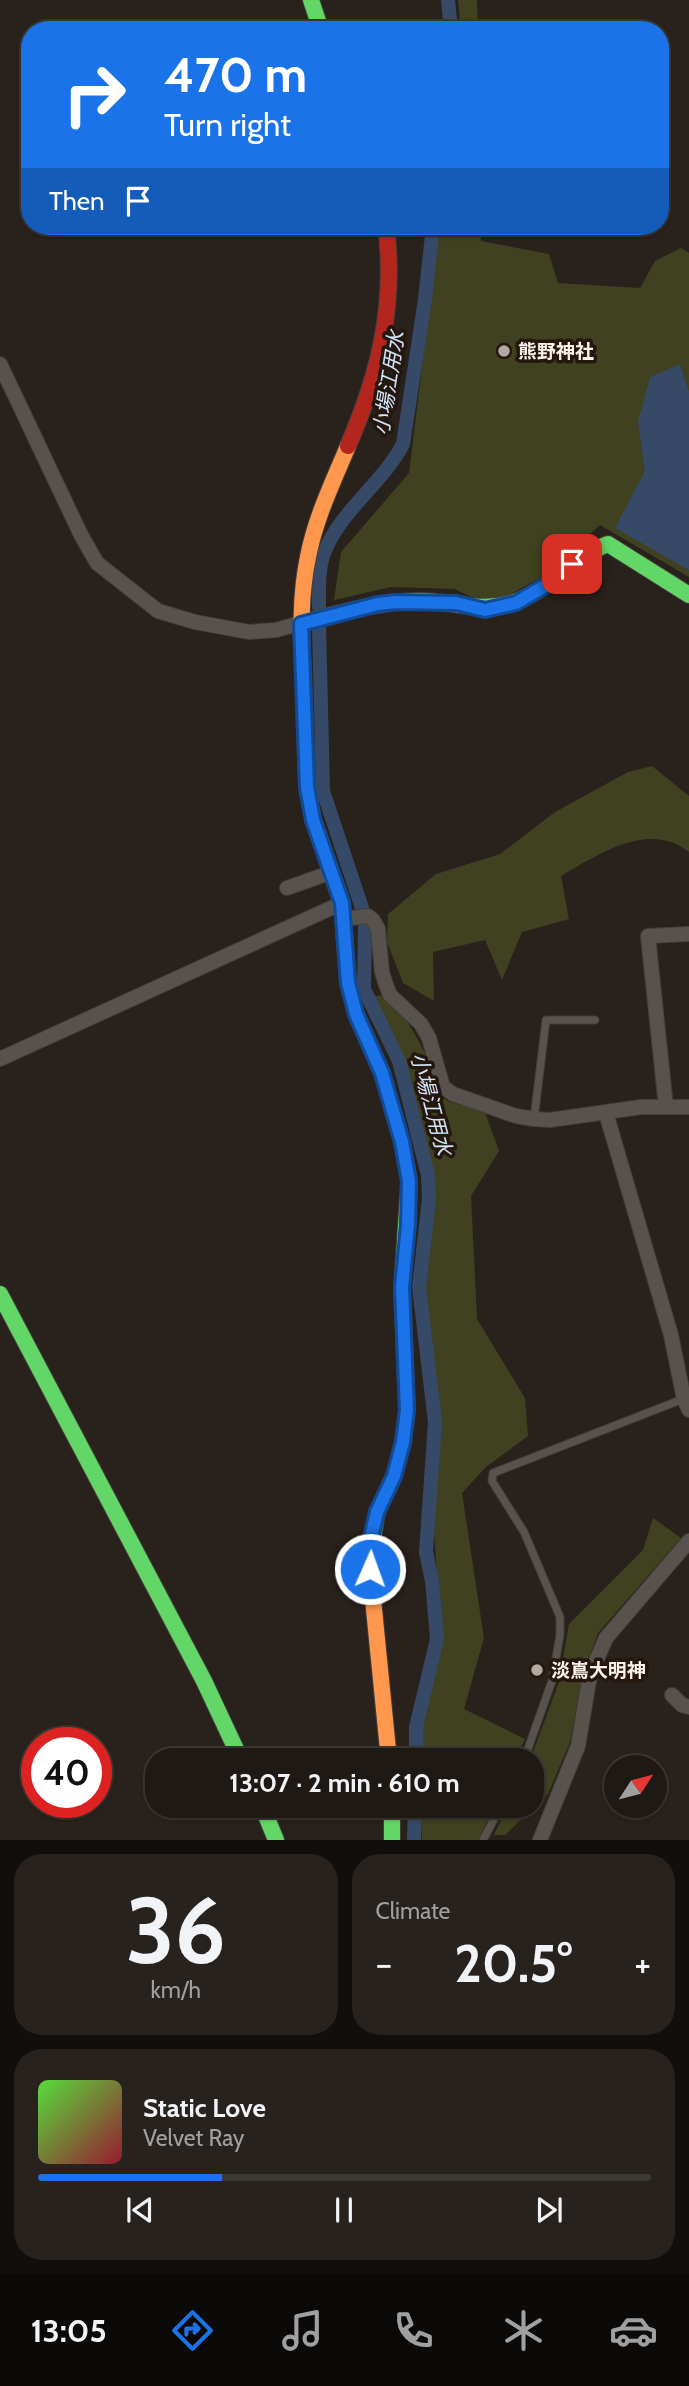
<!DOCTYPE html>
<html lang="en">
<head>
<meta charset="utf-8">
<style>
	body { margin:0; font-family:Cabin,"Noto Sans JP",sans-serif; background:#27221e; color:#f1f3f6; height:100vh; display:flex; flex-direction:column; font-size:26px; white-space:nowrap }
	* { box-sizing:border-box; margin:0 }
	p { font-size:23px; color:#a1a0a0 }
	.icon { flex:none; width:38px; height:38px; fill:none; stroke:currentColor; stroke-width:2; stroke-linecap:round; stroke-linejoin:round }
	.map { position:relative; height:1840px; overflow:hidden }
	.panel { display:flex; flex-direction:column; gap:14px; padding:14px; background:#110e0c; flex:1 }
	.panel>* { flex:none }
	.hud { position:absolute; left:21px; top:21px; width:648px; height:214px; border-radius:28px; box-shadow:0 2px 5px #0004,0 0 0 2px #3c3834; background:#1a73e8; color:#fff; overflow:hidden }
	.needle { width:46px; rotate:54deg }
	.buttons { position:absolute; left:604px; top:1755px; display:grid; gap:14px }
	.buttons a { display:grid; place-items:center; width:63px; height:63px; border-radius:50%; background:#1f1915; box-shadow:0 2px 5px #0004,0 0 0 2px #3c3834; font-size:35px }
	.speed { position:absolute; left:21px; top:1727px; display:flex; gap:14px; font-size:35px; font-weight:700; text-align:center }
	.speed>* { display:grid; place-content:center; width:91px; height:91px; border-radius:50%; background:#1f1915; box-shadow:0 2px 5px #0004,0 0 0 2px #3c3834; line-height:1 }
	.speed .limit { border:10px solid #d22; background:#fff; color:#111 }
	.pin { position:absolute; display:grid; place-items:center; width:60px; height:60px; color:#fff; margin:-30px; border-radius:14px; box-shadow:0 4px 10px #0006 }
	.me { position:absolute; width:77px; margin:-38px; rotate:2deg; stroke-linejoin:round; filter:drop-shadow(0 0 5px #0008) }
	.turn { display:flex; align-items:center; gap:24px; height:147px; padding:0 28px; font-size:32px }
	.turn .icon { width:91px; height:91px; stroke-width:2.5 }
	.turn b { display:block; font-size:49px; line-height:60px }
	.then { display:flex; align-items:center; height:66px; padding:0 28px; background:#0003; gap:14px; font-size:26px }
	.big { font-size:52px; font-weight:800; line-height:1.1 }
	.panel .card { flex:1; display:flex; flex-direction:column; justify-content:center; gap:10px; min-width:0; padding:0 24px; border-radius:28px; background:#27221e }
	.panel .dial { align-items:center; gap:0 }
	.dial b { font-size:91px; line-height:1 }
	.song { display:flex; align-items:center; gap:21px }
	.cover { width:84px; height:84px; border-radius:10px; background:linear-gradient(135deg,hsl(110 70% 55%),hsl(350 70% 35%)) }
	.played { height:7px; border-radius:4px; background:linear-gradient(90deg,#1a73e8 30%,#3c3834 30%) }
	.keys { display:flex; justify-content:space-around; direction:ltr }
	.heat { display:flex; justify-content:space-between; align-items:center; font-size:38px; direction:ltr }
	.panel .tiles { flex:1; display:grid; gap:14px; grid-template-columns:1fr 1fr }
	.card:last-child { grid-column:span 2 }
	.trip { position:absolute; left:145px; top:1748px; width:399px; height:70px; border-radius:28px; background:#1f1915; box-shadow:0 2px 5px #0004,0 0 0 2px #3c3834; font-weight:800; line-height:70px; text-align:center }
	.tab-bar { display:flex; height:112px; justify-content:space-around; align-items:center; background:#0c0a08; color:#a1a0a0 }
	.tab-bar .icon { width:49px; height:49px }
	.tab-bar .current { color:#1a73e8 }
	.tab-bar b { font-size:32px; color:#f1f3f6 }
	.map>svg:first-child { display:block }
	.green { fill:#3f4120 }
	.water { fill:#364a67 }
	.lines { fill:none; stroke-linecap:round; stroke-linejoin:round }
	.canal { stroke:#364a67; stroke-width:14 }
	.lane-casing { stroke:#443d39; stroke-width:9 }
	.street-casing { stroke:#443d39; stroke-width:16 }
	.fast-casing { stroke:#443d39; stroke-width:18 }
	.slow-casing { stroke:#443d39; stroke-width:18 }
	.jam-casing { stroke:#443d39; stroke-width:18 }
	.lane { stroke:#58524e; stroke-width:7 }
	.street { stroke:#58524e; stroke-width:14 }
	.fast { stroke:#63d668; stroke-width:16 }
	.slow { stroke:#ff974d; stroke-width:16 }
	.jam { stroke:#b3261e; stroke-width:16 }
	.route-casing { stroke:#114b97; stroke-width:18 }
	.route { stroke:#1a73e8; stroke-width:12 }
	.poi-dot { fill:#b2a9a3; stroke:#24170d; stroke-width:2.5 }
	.labels { text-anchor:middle; stroke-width:7; stroke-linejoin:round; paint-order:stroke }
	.poi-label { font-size:19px; font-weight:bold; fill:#fcf2eb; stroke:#24170d; text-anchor:start }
	.water-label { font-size:21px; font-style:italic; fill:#d2e3fa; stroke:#24170d }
</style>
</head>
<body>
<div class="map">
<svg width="689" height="1840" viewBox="0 0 689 1840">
	<rect width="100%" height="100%" fill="#29211c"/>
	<g class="green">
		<path d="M458 0H477L478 30H461Z"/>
		<path d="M439 226H480L481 241 549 254 558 283 640 288 655 261 681 248 689 253V577L600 525 547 574 489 606 455 589 391 587 334 600 341 552 409 473Z"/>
		<path d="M652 766 689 796V852C648 820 598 855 561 876L569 919 522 932 502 980 485 940 433 952 434 1001 403 983 387 942 388 914 436 874 500 854 555 812 628 772Z"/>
		<path d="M380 995 405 1018 416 1036 425 1053 429 1078 436 1093 448 1101 485 1112 499 1151 471 1196 477 1319 525 1398 528 1436 486 1467 462 1493 484 1638 464 1709 525 1739 515 1760H421V1731L441 1643 432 1498 437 1421 422 1287 434 1199 431 1173 400 1051 371 998Z"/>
		<path d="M653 1518 681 1538 598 1633 583 1675 570 1742 548 1794 505 1835H494L508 1806H532L530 1760 559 1682 569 1624 643 1550Z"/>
		<path d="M421 1806H495L478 1840H422Z"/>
	</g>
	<path class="water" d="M680 364 689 392V570L615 528 645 471 638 422 650 377Z"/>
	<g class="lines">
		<g class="canal">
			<path d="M448 0 451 30"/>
			<path d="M319 607C319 589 318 570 324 553 340 511 383 483 403 444L425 299 433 226"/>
			<path d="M319 626 323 791 362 908"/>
			<path d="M365 923 364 989 399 1061 428 1175 429 1199 419 1287 435 1422 426 1552 432 1581 437 1639 416 1727V1760"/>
			<path d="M414 1840 415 1806"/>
		</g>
		<defs>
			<g id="lane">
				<path d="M534 1119 546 1020H595"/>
				<path d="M524 1760 552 1681 560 1635V1617L524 1532 492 1481 493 1473 683 1399"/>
				<path d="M483 1840 501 1806"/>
			</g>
			<g id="street">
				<path d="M0 364 81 535 97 563 158 611 195 622 249 632 276 630 301 623"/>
				<path d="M287 888 332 872"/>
				<path d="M344 919 368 916 373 920 378 929 382 972 386 985 390 995 421 1024 429 1038 443 1087 453 1094 516 1116 534 1119 550 1120 641 1107H689"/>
				<path d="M0 1059 342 903"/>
				<path d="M666 1107 648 936 689 934"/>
				<path d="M606 1113 671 1335 684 1399 689 1410"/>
				<path d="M672 1695 682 1705 689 1707"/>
				<path d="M540 1840 578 1746 590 1675 606 1638 689 1541"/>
			</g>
			<g id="fast">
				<path d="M311 0 321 30"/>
				<path d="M301 623C340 613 376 602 417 601 447 600 478 612 508 604 546 594 571 558 608 544L689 595"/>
				<path d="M303 670 307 787 313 819 342 903 348 983 356 1014 382 1073 402 1142 409 1181 402 1287 407 1410 403 1442 394 1476 377 1512 371 1550"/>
				<path d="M0 1294 204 1681 241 1760"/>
				<path d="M262 1806 276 1840"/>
				<path d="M392 1806V1840"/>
			</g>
			<g id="slow">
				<path d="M303 670C301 632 300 595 308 557 315 519 333 482 348 446"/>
				<path d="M371 1550 370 1569 389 1760"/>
			</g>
			<path id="jam" d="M348 446C379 374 396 305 386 226"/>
		</defs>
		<use href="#lane" class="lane-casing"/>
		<use href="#street" class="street-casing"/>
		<use href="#fast" class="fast-casing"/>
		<use href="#slow" class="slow-casing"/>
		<use href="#jam" class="jam-casing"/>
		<use href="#lane" class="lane"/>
		<use href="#street" class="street"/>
		<use href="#fast" class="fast"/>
		<use href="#slow" class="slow"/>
		<use href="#jam" class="jam"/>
	</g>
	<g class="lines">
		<defs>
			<path id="route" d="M370 1569 371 1538 377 1512 394 1476 403 1442 407 1410 402 1287 408 1225 409 1181 402 1142 382 1073 356 1014 348 983 342 903 313 820 307 787 301 624 378 604 396 602 456 603 485 610 516 603 555 580 572 564"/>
		</defs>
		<use href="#route" class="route-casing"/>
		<use href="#route" class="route"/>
	</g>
	<g class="poi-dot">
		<circle cx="504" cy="351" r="7"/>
		<circle cx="537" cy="1670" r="7"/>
	</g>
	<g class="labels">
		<g class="poi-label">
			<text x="518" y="358">熊野神社</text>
			<text x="551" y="1677">淡嶌大明神</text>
		</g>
		<g class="water-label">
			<text transform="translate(389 383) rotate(-81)" y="7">小場江用水</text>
			<text transform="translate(431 1104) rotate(75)" y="7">小場江用水</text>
		</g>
	</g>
</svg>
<div class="buttons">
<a><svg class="needle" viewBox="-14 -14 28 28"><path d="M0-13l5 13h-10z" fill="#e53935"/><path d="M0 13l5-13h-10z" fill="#a1a0a0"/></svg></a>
</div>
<div class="speed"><div class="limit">40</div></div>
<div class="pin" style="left:572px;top:564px;background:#d93025"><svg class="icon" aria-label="arrive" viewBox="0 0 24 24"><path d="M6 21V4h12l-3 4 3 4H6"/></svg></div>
<svg class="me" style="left:370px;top:1569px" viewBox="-20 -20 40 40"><circle r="17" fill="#1a73e8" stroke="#fff" stroke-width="3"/><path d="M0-11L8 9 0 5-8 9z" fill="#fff"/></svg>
<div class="trip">13:07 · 2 min · 610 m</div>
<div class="hud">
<div class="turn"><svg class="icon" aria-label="right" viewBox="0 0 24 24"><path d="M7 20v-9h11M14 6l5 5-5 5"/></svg><div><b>470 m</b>Turn right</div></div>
<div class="then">Then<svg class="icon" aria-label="arrive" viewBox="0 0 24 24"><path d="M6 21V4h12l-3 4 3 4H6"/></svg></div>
</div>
</div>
<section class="panel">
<div class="tiles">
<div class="card dial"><b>36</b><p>km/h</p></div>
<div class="card"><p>Climate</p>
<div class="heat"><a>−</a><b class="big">20.5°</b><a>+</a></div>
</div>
<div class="card">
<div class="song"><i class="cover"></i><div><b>Static Love</b><p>Velvet Ray</p></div></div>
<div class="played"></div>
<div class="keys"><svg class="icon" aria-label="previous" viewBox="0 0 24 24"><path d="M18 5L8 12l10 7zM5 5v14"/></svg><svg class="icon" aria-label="pause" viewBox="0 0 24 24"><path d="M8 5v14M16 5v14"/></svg><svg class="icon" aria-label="next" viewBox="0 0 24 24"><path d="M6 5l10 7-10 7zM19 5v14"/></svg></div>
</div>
</div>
</section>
<nav class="tab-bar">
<b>13:05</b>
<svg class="icon current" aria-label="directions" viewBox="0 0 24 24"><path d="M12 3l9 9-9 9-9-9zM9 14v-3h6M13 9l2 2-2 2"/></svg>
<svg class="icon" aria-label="music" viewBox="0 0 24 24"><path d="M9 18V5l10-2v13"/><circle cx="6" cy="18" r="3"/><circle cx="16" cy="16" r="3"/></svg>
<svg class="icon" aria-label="phone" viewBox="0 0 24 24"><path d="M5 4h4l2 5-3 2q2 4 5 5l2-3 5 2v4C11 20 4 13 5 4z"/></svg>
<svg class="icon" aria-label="climate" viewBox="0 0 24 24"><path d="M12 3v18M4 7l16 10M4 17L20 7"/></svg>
<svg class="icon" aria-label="car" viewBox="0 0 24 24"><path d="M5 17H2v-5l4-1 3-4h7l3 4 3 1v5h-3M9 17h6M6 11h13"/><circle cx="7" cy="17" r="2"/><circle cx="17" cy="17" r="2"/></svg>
</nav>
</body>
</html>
